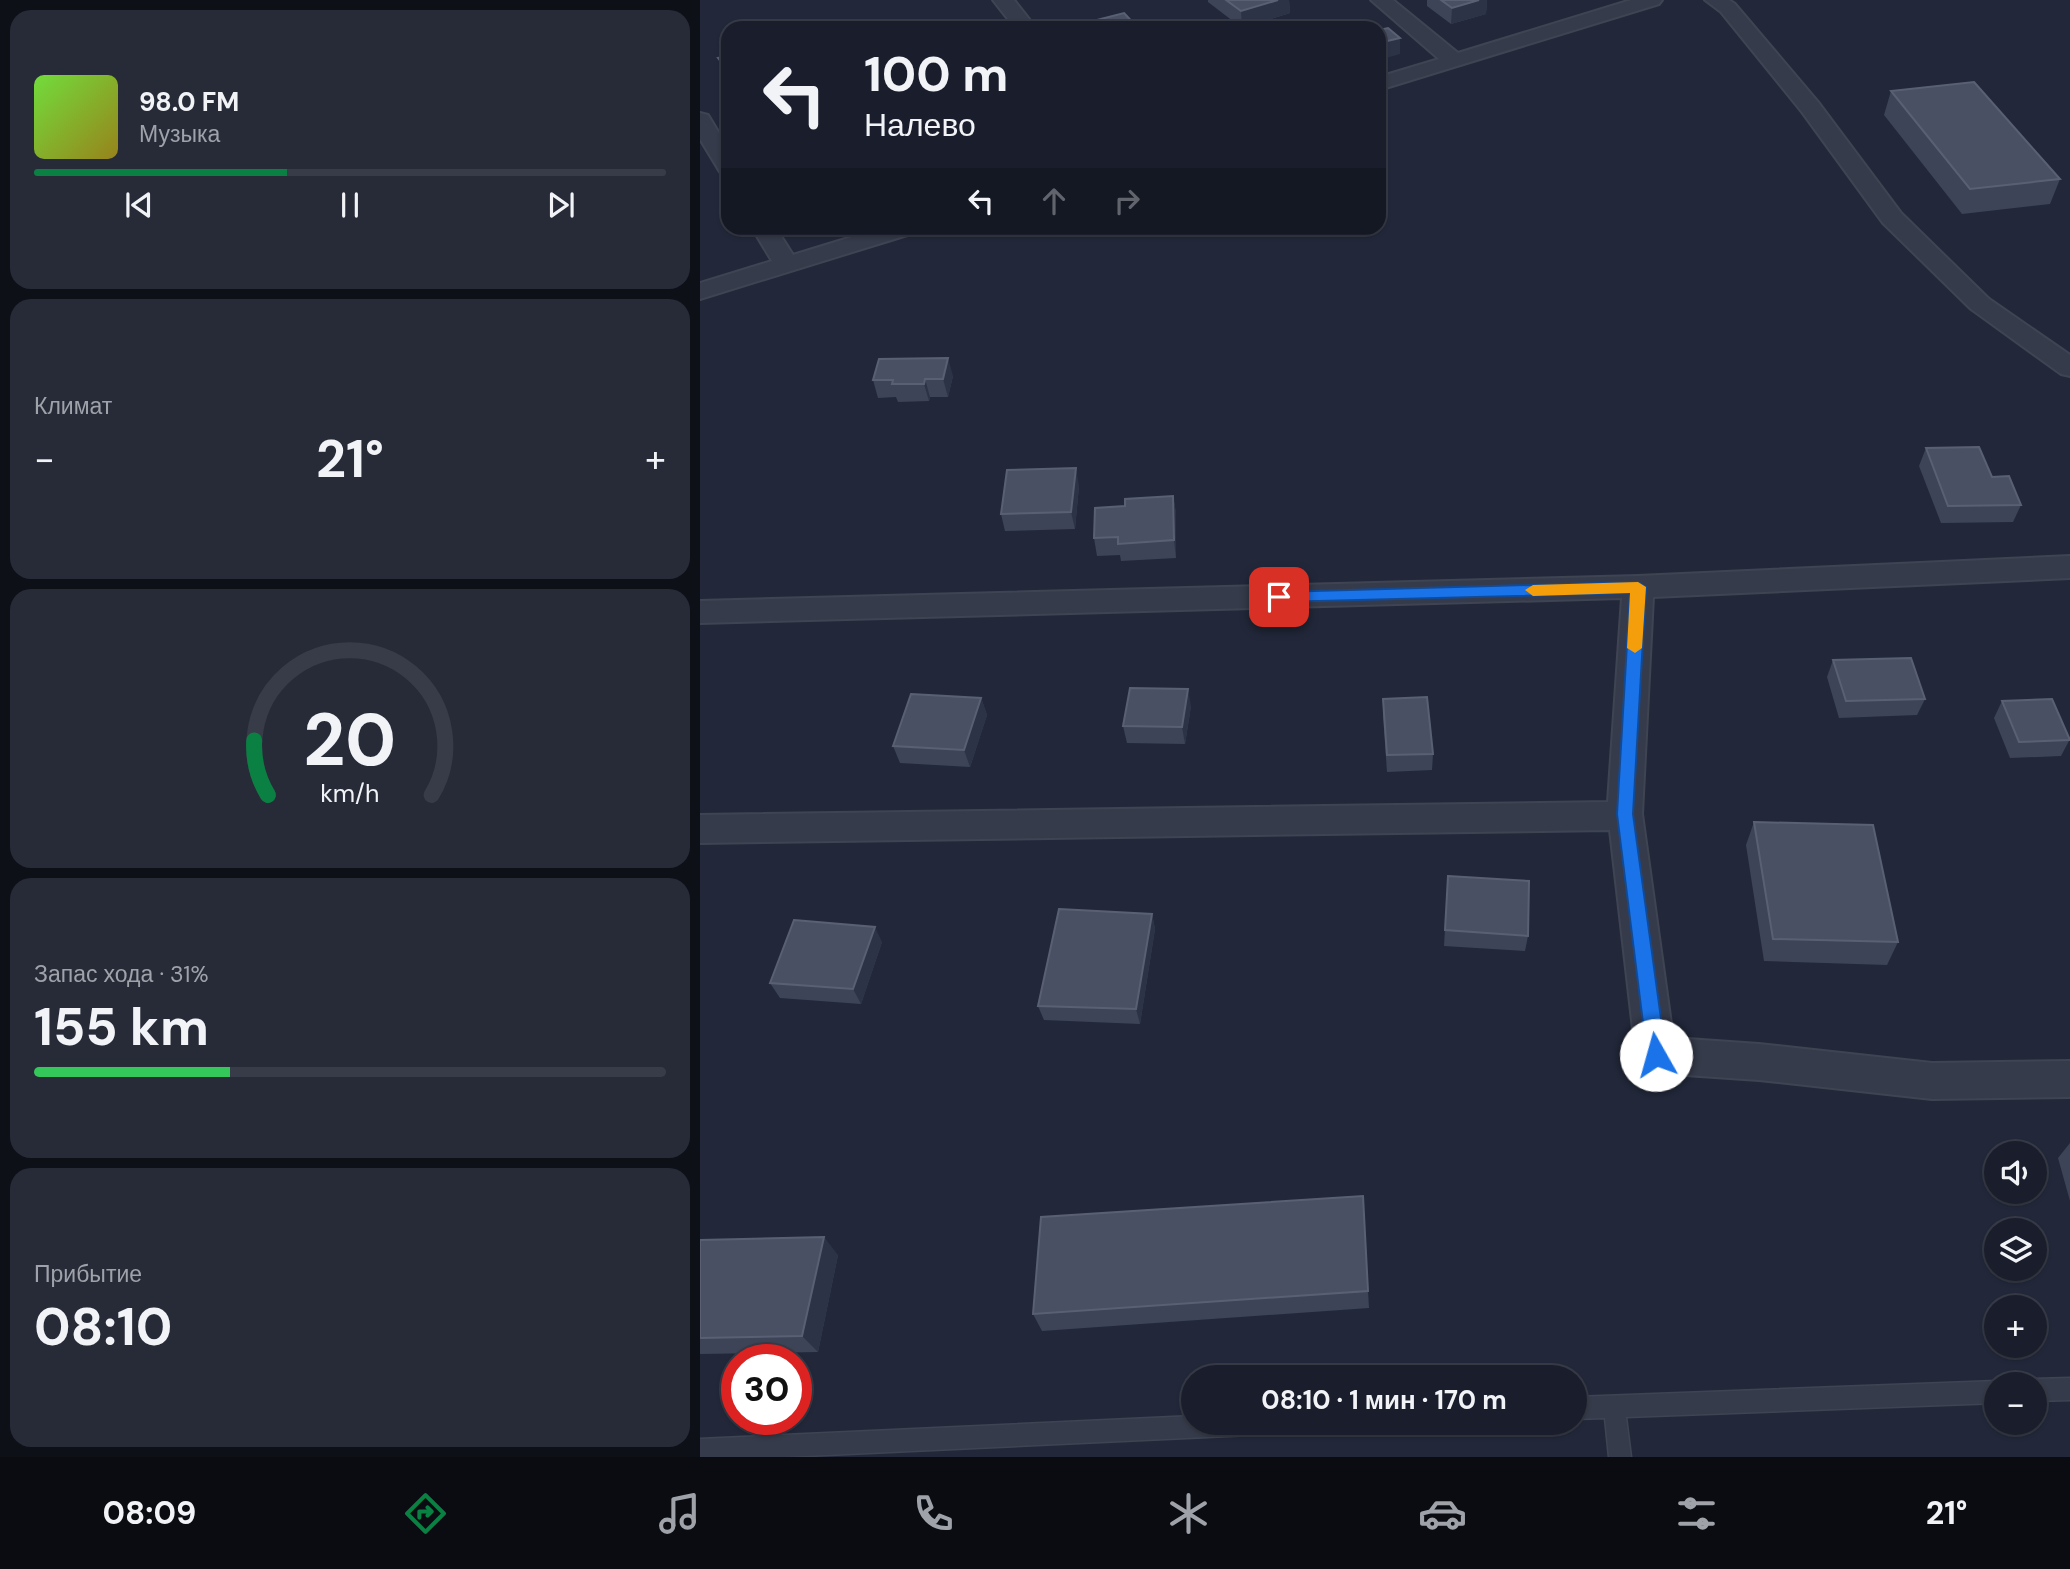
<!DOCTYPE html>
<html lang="ru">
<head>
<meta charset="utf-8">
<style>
	body { margin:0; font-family:"DM Sans",sans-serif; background:#272b38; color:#f1f3f6; height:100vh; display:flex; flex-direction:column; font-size:26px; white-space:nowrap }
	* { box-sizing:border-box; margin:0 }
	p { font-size:23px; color:#9fa2a9 }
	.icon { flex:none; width:38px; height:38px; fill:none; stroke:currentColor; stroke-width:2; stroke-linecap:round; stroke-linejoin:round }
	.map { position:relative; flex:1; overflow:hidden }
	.side { display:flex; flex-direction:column; gap:10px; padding:10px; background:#0e1018; width:700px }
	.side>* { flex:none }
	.guide { position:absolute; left:21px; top:21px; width:665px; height:214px; border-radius:21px; box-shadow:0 2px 5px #0004,0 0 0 2px #383c48; background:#1a1e2c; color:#f1f3f6; overflow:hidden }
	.fabs { position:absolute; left:1284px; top:1141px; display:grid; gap:14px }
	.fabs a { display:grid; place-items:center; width:63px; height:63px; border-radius:50%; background:#1a1e2c; box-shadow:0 2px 5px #0004,0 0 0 2px #383c48; font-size:35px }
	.speed { position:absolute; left:21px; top:1344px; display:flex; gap:14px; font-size:35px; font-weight:700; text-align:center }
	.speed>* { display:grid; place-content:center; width:91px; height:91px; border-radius:50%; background:#1a1e2c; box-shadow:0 2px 5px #0004,0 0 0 2px #383c48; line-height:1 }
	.speed .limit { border:10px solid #d22; background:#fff; color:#111 }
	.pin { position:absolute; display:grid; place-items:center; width:60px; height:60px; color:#fff; margin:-30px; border-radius:14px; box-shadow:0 4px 10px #0006 }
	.me { position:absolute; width:77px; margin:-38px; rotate:353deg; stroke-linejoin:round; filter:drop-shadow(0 0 5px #0008) }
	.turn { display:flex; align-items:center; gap:24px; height:147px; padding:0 28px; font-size:32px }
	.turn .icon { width:91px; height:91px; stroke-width:2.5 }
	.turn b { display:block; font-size:49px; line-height:60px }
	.lanes { display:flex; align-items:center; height:66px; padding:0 28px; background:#0003; justify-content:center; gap:35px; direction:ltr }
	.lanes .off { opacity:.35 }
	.big { font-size:52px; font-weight:700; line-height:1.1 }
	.side .widget { flex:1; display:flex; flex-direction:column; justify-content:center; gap:10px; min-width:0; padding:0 24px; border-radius:21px; background:#272b38 }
	.side .dial { align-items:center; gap:0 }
	.dial svg { height:182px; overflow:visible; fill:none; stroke:#383c48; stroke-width:7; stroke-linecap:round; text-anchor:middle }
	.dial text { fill:#f1f3f6; stroke:none }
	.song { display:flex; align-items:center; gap:21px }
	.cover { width:84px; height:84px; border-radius:10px; background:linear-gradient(135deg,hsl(100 70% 55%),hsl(50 70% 35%)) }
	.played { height:7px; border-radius:4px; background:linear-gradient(90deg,#0b8043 40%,#383c48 40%) }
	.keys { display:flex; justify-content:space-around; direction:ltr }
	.heat { display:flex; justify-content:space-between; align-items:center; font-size:38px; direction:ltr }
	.charge { height:10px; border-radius:5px; background:linear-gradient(90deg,#34c759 31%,#383c48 0) }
	.trip { position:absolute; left:481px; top:1365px; width:406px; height:70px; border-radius:35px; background:#1a1e2c; box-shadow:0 2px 5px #0004,0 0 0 2px #383c48; font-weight:700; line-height:70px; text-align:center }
	.menu { display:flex; height:112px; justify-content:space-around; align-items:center; background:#0a0c12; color:#9fa2a9 }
	.menu .icon { width:49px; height:49px }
	.menu .on { color:#0b8043 }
	.menu b { font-size:32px; color:#f1f3f6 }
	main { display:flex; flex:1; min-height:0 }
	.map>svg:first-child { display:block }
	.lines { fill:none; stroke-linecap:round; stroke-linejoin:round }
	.service-casing { stroke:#3f4453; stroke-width:3 }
	.minor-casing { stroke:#3f4453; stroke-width:4 }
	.service { fill:#363b4b; fill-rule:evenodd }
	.minor { fill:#363b4b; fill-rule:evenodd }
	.wall { fill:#3d4458 }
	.shaded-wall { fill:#2d3347 }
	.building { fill:#495064; stroke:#5a6073; stroke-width:2 }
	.route { fill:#1a73e8; stroke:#114b97; stroke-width:2 }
	.slow { fill:#f59e0b }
</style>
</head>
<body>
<main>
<section class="side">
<div class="widget">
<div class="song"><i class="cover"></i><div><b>98.0 FM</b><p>Музыка</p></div></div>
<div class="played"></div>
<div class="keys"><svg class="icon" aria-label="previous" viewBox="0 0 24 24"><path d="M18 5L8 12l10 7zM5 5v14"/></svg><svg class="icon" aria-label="pause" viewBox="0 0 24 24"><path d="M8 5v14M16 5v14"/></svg><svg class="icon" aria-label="next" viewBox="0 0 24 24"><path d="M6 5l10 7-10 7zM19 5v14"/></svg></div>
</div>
<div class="widget"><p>Климат</p>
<div class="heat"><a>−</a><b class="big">21°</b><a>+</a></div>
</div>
<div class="widget dial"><svg viewBox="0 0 100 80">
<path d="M14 69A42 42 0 1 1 86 69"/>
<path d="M14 69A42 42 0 0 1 8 45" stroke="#0b8043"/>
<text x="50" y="56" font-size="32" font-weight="700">20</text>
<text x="50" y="72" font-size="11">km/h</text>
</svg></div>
<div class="widget"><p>Запас хода · 31%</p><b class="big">155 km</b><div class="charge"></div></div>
<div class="widget"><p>Прибытие</p><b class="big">08:10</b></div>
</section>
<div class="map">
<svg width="1370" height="1457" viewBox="0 0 1370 1457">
	<rect width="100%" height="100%" fill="#22283a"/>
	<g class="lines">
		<defs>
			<g id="service">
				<path d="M1370 1378V1400L1335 1401V1384H1327L1335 1379Z"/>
				<path d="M1297 1381 1304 1384H1297V1403L926 1417 931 1457H909L905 1418 875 1419V1397Z"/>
				<path d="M494 1416V1423H584L581 1431 573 1434 84 1457H0V1439Z"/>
			</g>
			<g id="minor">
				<path d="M293 0H314L336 28H315Z"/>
				<path d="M671 0H693L758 53 931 0H962L959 4 679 90V77L739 59Z"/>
				<path d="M1005 0H1029L1035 4 1118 102 1201 213 1289 299 1370 355V376L1361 374 1271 309 1183 223 1102 112 1021 12Z"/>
				<path d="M0 113 8 115 28 148V174L20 172 0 139Z"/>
				<path d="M52 228H76L93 255 181 228H217L214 233 0 299V283L72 261Z"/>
				<path d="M1370 556V578L953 597 942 814 973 1038 1059 1044 1232 1063 1370 1061V1097L1232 1099 1059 1080 956 1073 942 1068 936 1055 910 830 0 843V815L908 802 922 598 0 623V601L938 576Z"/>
			</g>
		</defs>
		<use href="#service" class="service-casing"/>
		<use href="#minor" class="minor-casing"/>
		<use href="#service" class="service"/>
		<use href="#minor" class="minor"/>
	</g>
	<g class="wall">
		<path d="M508 0H589L590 13 542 28 508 2Z"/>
		<path d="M727 0H787L786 14 751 24 727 6Z"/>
		<path d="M18 58 28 71V80L24 75Z"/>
		<path d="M1191 91 1360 179 1350 204 1262 214 1184 115Z"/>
		<path d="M253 376 248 397H230L229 401 198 402 196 397 178 398 173 380Z"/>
		<path d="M1226 448 1321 505 1313 522 1241 523 1219 466Z"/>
		<path d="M379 486 375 529 305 531 301 514Z"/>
		<path d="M473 496 476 513V558L421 561 420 555 397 556 394 538 425 506Z"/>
		<path d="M1133 660 1225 699 1217 715 1139 718 1127 677Z"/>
		<path d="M281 698 287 715 270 767 200 763 193 746Z"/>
		<path d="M683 699 733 754 732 770 687 772 683 715Z"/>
		<path d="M1302 701 1370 739 1361 756 1310 758 1294 718Z"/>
		<path d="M491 706 485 744 427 743 423 726Z"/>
		<path d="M1054 822 1198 942 1187 965 1064 961 1046 845Z"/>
		<path d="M748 876 828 936 825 951 744 946Z"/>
		<path d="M452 914 455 929 440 1024 344 1020 338 1006Z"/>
		<path d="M182 942 161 1004 80 998 70 983Z"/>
		<path d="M1370 1143V1201L1358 1158Z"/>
		<path d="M0 1240 138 1255 118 1352 0 1354Z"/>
		<path d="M668 1291 669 1308 342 1331 333 1314Z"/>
	</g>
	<g class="shaded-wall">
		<path d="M578 0H589L590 13 542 28 541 11Z"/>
		<path d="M779 0H787L786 14 751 24 752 8Z"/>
		<path d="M700 38V54L679 60V43Z"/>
		<path d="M96 228H106L97 231Z"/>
		<path d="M248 358 253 376 248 397 243 379Z"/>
		<path d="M225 379 230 397 229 401 224 384Z"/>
		<path d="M376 468 379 486 375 529 371 512Z"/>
		<path d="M473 496 476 513V558L474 540Z"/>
		<path d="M488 689 491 706 485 744 482 727Z"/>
		<path d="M281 698 287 715 270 767 264 750Z"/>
		<path d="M452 914 455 929 440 1024 436 1009Z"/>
		<path d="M175 927 182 942 161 1004 153 989Z"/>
		<path d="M124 1237 138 1255 118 1352 102 1336Z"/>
	</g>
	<g class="building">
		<path d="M526 0H578L541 11Z"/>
		<path d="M741 0H779L752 8Z"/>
		<path d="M424 13 438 28H375L373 26Z"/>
		<path d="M108 21 114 28H87L86 27Z"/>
		<path d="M688 28 700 38 679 43V30Z"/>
		<path d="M28 56V71L18 58Z"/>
		<path d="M1274 82 1360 179 1270 189 1191 91Z"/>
		<path d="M248 358 243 379H225L224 384H192L193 380H173L179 359Z"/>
		<path d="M1279 447 1292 477 1309 476 1321 505 1248 506 1226 448Z"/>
		<path d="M376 468 371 512 301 514 307 470Z"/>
		<path d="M473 496 474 540 418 544V537L394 538 395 508 425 506V499Z"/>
		<path d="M1211 658 1225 699 1146 701 1133 660Z"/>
		<path d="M430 688 488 689 482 727 423 726Z"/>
		<path d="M211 694 281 698 264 750 193 746Z"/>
		<path d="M727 697 733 754 687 755 683 699Z"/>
		<path d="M1352 699 1370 740 1319 742 1302 701Z"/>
		<path d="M1054 822 1173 825 1198 942 1073 939Z"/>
		<path d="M748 876 829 881 828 936 745 930Z"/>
		<path d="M359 909 452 914 436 1009 338 1006Z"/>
		<path d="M94 920 175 927 153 989 70 983Z"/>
		<path d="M663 1196 668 1291 333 1314 341 1217Z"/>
		<path d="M124 1237 102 1336 0 1338V1240Z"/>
	</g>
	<path class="route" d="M938 582 946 587 933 814 966 1055 963 1061 956 1063 950 1061 947 1055 917 814 930 593 579 602 572 597 579 592Z"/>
	<path class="slow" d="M938 582 946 587 942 648 935 653 927 648 930 593 833 596 825 590 833 585Z"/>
</svg>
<div class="fabs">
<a><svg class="icon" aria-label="sound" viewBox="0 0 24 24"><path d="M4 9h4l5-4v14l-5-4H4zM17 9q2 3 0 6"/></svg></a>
<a><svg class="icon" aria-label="layers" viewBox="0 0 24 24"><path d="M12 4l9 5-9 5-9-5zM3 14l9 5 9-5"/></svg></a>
<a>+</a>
<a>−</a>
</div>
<div class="speed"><div class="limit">30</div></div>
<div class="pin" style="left:579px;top:597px;background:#d93025"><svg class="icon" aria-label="arrive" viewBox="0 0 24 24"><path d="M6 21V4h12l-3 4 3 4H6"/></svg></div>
<svg class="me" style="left:956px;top:1055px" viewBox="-20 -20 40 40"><circle r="19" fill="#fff"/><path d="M0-13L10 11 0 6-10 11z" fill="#1a73e8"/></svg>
<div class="trip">08:10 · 1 мин · 170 m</div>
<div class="guide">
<div class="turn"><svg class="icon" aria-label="left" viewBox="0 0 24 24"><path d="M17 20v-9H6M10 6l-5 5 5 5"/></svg><div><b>100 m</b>Налево</div></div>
<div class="lanes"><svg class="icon" aria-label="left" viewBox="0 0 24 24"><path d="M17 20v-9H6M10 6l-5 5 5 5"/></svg><svg class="icon off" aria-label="ahead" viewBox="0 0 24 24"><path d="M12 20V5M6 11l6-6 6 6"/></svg><svg class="icon off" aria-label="right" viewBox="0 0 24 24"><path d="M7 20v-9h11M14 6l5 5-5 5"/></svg></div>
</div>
</div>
</main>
<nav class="menu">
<b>08:09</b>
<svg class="icon on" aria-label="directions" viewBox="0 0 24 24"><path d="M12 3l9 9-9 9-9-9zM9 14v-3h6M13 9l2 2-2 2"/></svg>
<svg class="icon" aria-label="music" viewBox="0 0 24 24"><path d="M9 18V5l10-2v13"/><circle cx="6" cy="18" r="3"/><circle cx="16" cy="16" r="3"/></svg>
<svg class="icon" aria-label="phone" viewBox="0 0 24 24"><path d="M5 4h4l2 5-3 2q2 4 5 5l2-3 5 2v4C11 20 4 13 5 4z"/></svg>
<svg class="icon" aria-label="climate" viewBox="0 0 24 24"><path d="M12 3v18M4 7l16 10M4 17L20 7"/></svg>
<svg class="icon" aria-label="car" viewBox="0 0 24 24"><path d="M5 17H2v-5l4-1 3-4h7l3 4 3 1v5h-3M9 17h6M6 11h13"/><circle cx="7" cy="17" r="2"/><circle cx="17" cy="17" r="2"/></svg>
<svg class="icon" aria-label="filters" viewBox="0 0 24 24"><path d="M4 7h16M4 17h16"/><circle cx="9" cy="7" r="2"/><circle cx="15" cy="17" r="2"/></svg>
<b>21°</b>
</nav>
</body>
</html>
